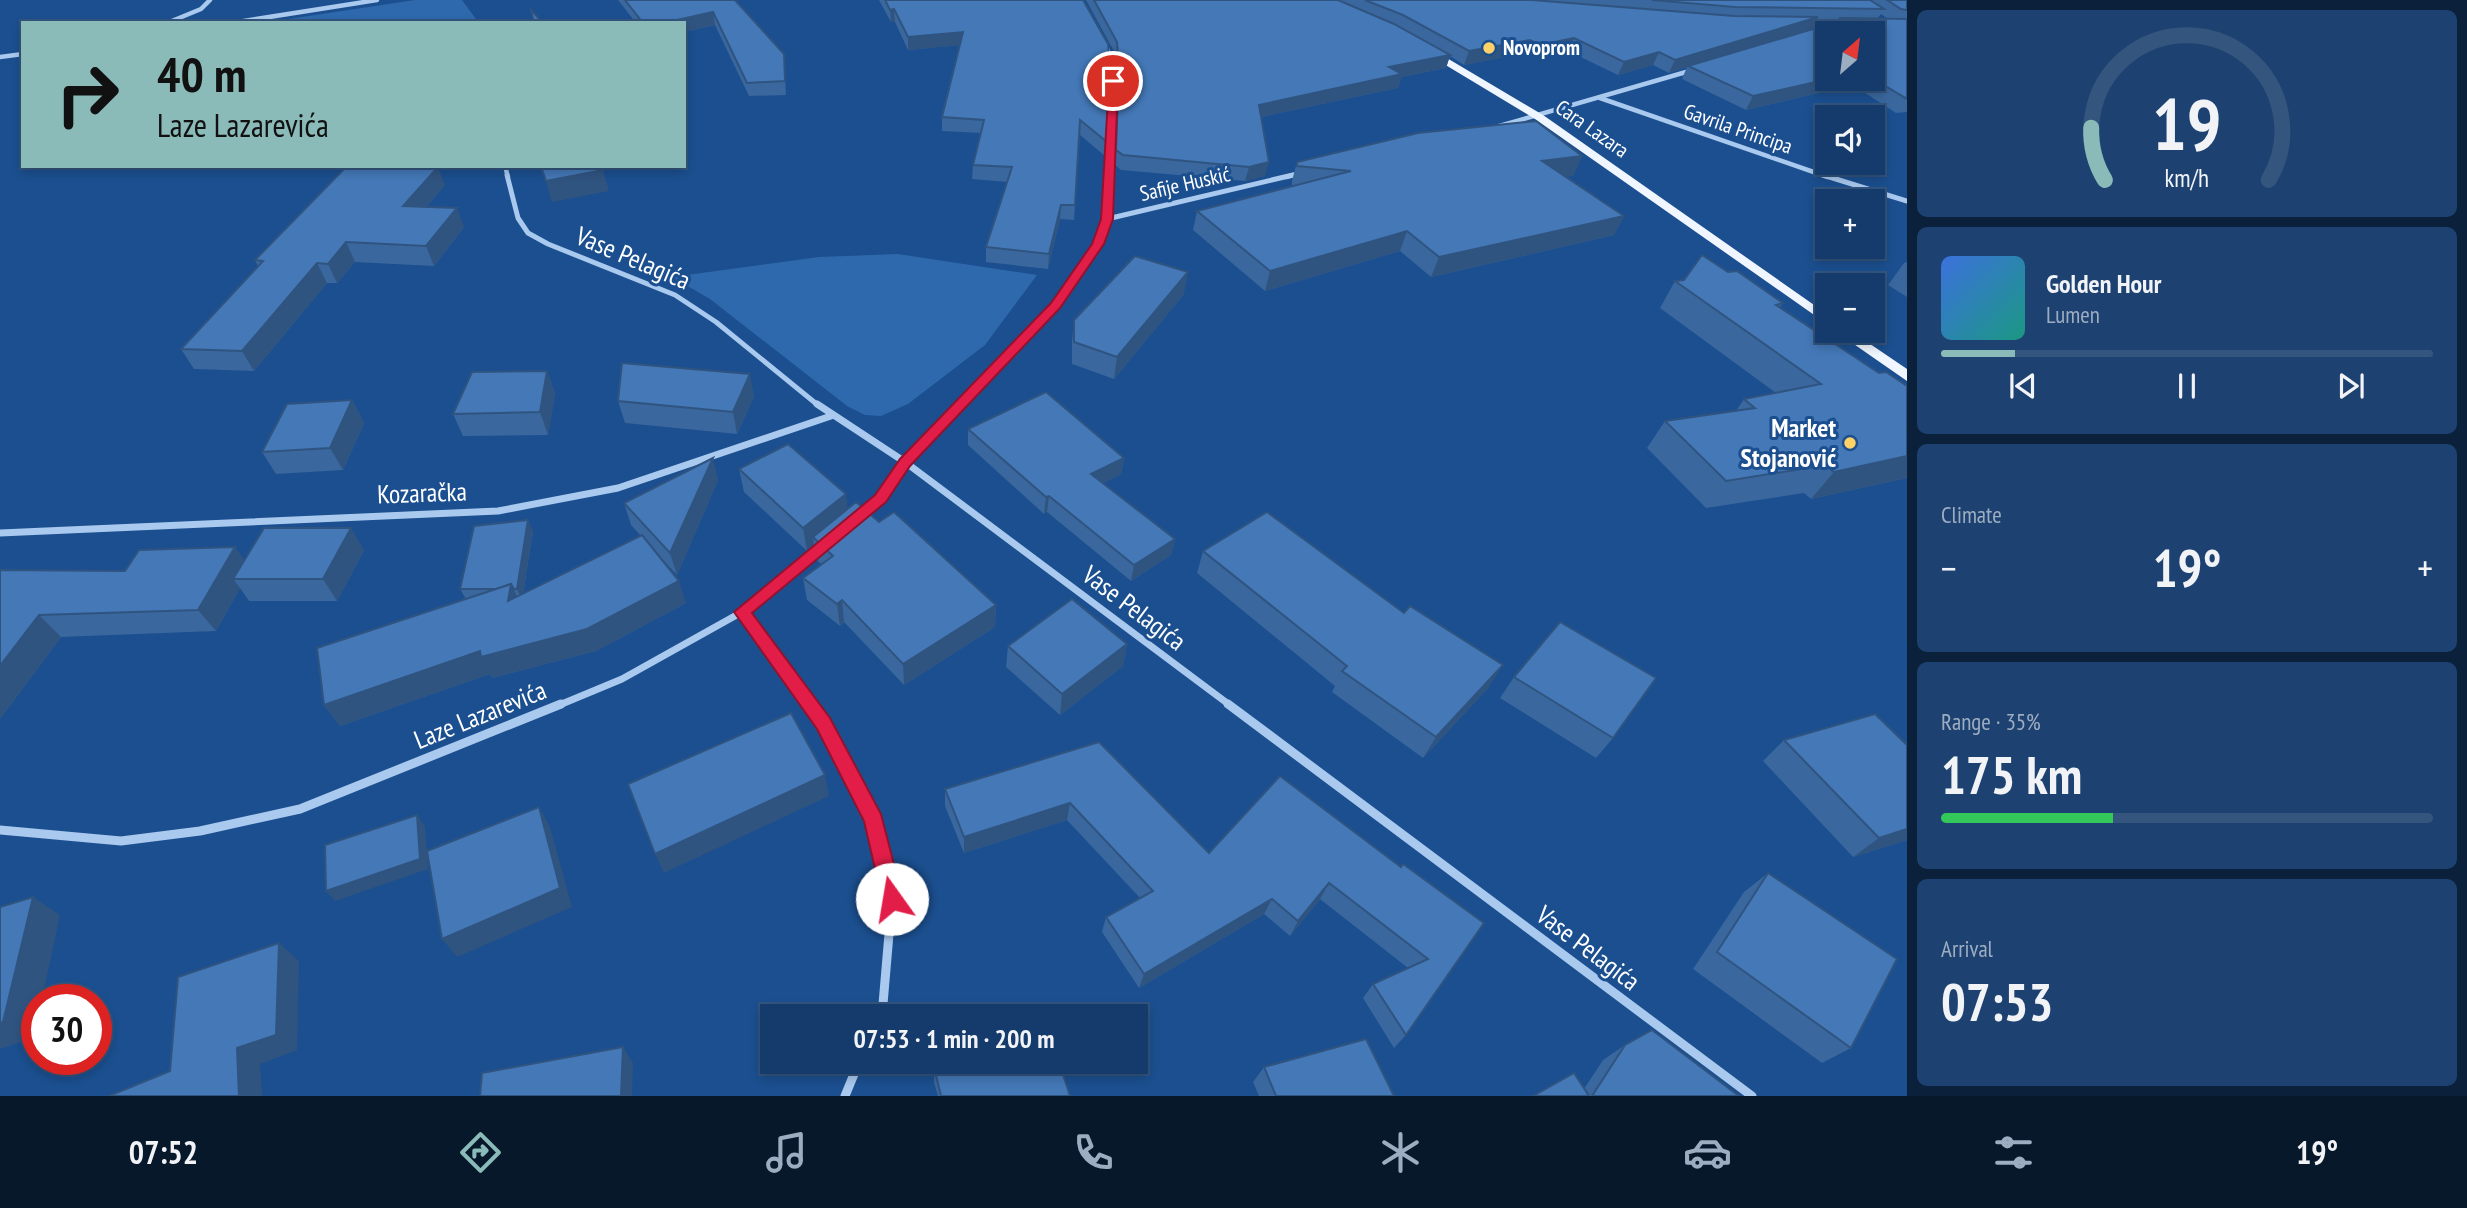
<!DOCTYPE html>
<html lang="en">
<head>
<meta charset="utf-8">
<style>
	body { margin:0; font-family:"PT Sans Narrow",sans-serif; background:#1d4271; color:#f1f3f6; height:100vh; display:flex; flex-direction:column; font-size:26px; white-space:nowrap }
	* { box-sizing:border-box; margin:0 }
	p { font-size:23px; color:#9dadc1 }
	.icon { flex:none; width:38px; height:38px; fill:none; stroke:currentColor; stroke-width:2; stroke-linecap:round; stroke-linejoin:round }
	.map { position:relative; flex:1; overflow:hidden }
	.side { display:flex; flex-direction:column; gap:10px; padding:10px; background:#0b203b; width:560px }
	.side>* { flex:none }
	.top-card { position:absolute; left:21px; top:21px; width:665px; height:147px; border-radius:0px; box-shadow:0 4px 10px #0003,0 0 0 2px #33557e; background:#8bbbb9; color:#111; overflow:hidden }
	.needle { width:46px; rotate:28deg }
	.controls { position:absolute; left:1815px; top:21px; display:grid; gap:14px }
	.controls a { display:grid; place-items:center; width:70px; height:70px; border-radius:0px; background:#143b6b; box-shadow:0 4px 10px #0003,0 0 0 2px #33557e; font-size:35px }
	.speed { position:absolute; left:21px; top:984px; display:flex; gap:14px; font-size:35px; font-weight:700; text-align:center }
	.speed>* { display:grid; place-content:center; width:91px; height:91px; border-radius:50%; background:#143b6b; box-shadow:0 4px 10px #0003,0 0 0 2px #33557e; line-height:1 }
	.speed .limit { border:10px solid #d22; background:#fff; color:#111 }
	.pin { position:absolute; display:grid; place-items:center; width:60px; height:60px; color:#fff; margin:-30px; border:4px solid #fff; border-radius:50%; box-shadow:0 2px 7px #0007 }
	.me { position:absolute; width:77px; margin:-38px; rotate:347deg; stroke-linejoin:round; filter:drop-shadow(0 0 5px #0008) }
	.turn { display:flex; align-items:center; gap:24px; height:147px; padding:0 21px; font-size:32px }
	.turn .icon { width:91px; height:91px; stroke-width:2.5 }
	.turn b { display:block; font-size:49px; line-height:60px }
	.big { font-size:52px; font-weight:800; line-height:1.1 }
	.side .tile { flex:1; display:flex; flex-direction:column; justify-content:center; gap:10px; min-width:0; padding:0 24px; border-radius:10px; background:#1d4271 }
	.side .dial { align-items:center; gap:0 }
	.dial svg { height:182px; overflow:visible; fill:none; stroke:#33557e; stroke-width:7; stroke-linecap:round; text-anchor:middle }
	.dial text { fill:#f1f3f6; stroke:none }
	.song { display:flex; align-items:center; gap:21px }
	.cover { width:84px; height:84px; border-radius:10px; background:linear-gradient(135deg,hsl(220 70% 55%),hsl(170 70% 35%)) }
	.played { height:7px; border-radius:4px; background:linear-gradient(90deg,#8bbbb9 15%,#33557e 15%) }
	.keys { display:flex; justify-content:space-around; direction:ltr }
	.heat { display:flex; justify-content:space-between; align-items:center; font-size:38px; direction:ltr }
	.charge { height:10px; border-radius:5px; background:linear-gradient(90deg,#34c759 35%,#33557e 0) }
	.trip { position:absolute; left:760px; top:1004px; width:388px; height:70px; border-radius:0px; background:#143b6b; box-shadow:0 4px 10px #0003,0 0 0 2px #33557e; font-weight:800; line-height:70px; text-align:center }
	.menu { display:flex; height:112px; justify-content:space-around; align-items:center; background:#08182b; color:#9dadc1 }
	.menu .icon { width:49px; height:49px }
	.menu .current { color:#8bbbb9 }
	.menu b { font-size:32px; color:#f1f3f6 }
	main { display:flex; flex:1; min-height:0 }
	.map>svg:first-child { display:block }
	.green { fill:#2e69ad }
	.lines { fill:none; stroke-linecap:round; stroke-linejoin:round }
	.minor-far3 { stroke:#a9c9ee; stroke-width:4.5 }
	.minor-far2 { stroke:#a9c9ee; stroke-width:5 }
	.minor-far1 { stroke:#a9c9ee; stroke-width:7 }
	.minor { stroke:#a9c9ee; stroke-width:9 }
	.primary { fill:#f0f6ff; fill-rule:evenodd }
	.wall { fill:#3a679d; fill-rule:evenodd }
	.shaded-wall { fill:#305480 }
	.building { fill:#4478b7; stroke:#305480; stroke-width:2 }
	.route { fill:#e11d48; stroke:#92132f; stroke-width:2 }
	.poi-dot { fill:#ffd166; stroke:#1b4f8f; stroke-width:2.5 }
	.labels { text-anchor:middle; stroke-width:6; stroke-linejoin:round; paint-order:stroke }
	.far-poi-label { font-size:21px; font-weight:bold; fill:#fff; stroke:#1b4f8f; text-anchor:start }
	.far-street-label { font-size:21px; fill:#fff; stroke:#1b4f8f }
	.street-label { font-size:26px; fill:#fff; stroke:#1b4f8f }
	.poi-label { font-size:26px; font-weight:bold; fill:#fff; stroke:#1b4f8f; text-anchor:end }
</style>
</head>
<body>
<main>
<div class="map">
<svg width="1907" height="1096" viewBox="0 0 1907 1096">
	<rect width="100%" height="100%" fill="#1b4f8f"/>
	<g class="green">
		<path d="M415 0H462L479 23H262Z"/>
		<path d="M898 254 1037 275 985 345 908 404 881 416 865 415 847 406 710 299 672 277 819 257Z"/>
	</g>
	<g class="lines">
		<g class="minor-far3">
			<path d="M167 23 201 9 210 0"/>
			<path d="M231 23 377 0"/>
			<path d="M1105 44C1122 77 1110 139 1109 177"/>
			<path d="M0 57 23 54"/>
			<path d="M1600 98 1828 177"/>
			<path d="M1496 127 1693 70"/>
			<path d="M505 166 508 177"/>
			<path d="M1286 177 1301 173"/>
		</g>
		<g class="minor-far2">
			<path d="M507 175 518 218 528 233 548 244 675 295 716 322 819 406"/>
			<path d="M1823 175 1907 201"/>
			<path d="M1107 219 1109 175"/>
			<path d="M959 406C1013 350 1081 294 1107 219L1293 175"/>
		</g>
		<g class="minor-far1">
			<path d="M817 404 905 462 1231 706"/>
			<path d="M858 517 880 498 905 462 960 404"/>
			<path d="M0 533 498 511 618 488 831 416"/>
			<path d="M742 612 810 706"/>
			<path d="M557 706 622 679 742 612 822 546"/>
		</g>
		<g class="minor">
			<path d="M809 704 823 723 874 820 892 899 883 1004 877 1017"/>
			<path d="M1228 704 1752 1096"/>
			<path d="M0 830 121 841 200 831 300 809 561 704"/>
			<path d="M845 1096 859 1062"/>
		</g>
		<g class="primary">
			<path d="M1424 48H1430L1543 115 1827 314V324L1535 119 1424 52Z"/>
			<path d="M1835 331H1851L1907 369V381Z"/>
		</g>
	</g>
	<g class="wall">
		<path d="M618 0H735L784 54 786 95 749 96 715 25 684 32V23H636Z"/>
		<path d="M879 0H1083L1107 142 1105 156 1080 135 1074 220 1060 219 1048 269 986 262V247L1008 182 972 179 973 165 981 133 942 131V117L960 45 908 50 895 22H891Z"/>
		<path d="M1086 0H1907V112L1896 113 1853 85 1746 110 1682 79 1687 67 1669 73 1653 65 1618 75 1568 51 1535 58 1525 53 1464 65 1450 56 1446 68 1401 77 1398 88 1261 117 1265 176 1245 181 1121 170 1114 164 1118 81 1116 55ZM1881 14 1888 19 1878 18ZM1816 21H1838L1811 29ZM1872 33V79H1827Z"/>
		<path d="M1582 156 1573 176H1566L1624 216 1614 235 1431 277 1400 251 1265 291 1193 230 1197 211 1294 185H1292V181L1297 162Z"/>
		<path d="M445 185 426 207 464 227 434 266 355 262 337 283H327L254 371 194 369 181 349 258 266 255 260Z"/>
		<path d="M1907 262V297L1888 285 1904 263Z"/>
		<path d="M1728 272 1783 303 1780 307 1879 373 1907 386V478L1811 499 1804 493 1706 508 1647 448 1665 421 1736 411 1744 399 1776 393 1660 308 1675 281Z"/>
		<path d="M1184 294 1114 379 1072 364V342L1074 320Z"/>
		<path d="M547 371 555 393 548 435 463 436 453 414Z"/>
		<path d="M754 396 737 434 625 423 618 401Z"/>
		<path d="M352 400 364 423 343 470 276 474 262 452Z"/>
		<path d="M968 429 1124 458 1121 474 1103 483 1175 539 1171 555 1131 581 1047 512 1044 514 968 445Z"/>
		<path d="M739 469 848 509 879 522 996 605 995 627 904 685 844 622 840 626 807 600 803 578 822 565 816 559 814 545 807 551 744 492Z"/>
		<path d="M718 480 677 575 651 547 686 603 596 651 492 678 490 674 340 726 324 705 466 599 460 589 533 531 523 594 641 536 631 525 624 503Z"/>
		<path d="M364 550 337 601H249L240 588 216 631 61 637 0 719V570L125 571Z"/>
		<path d="M1203 551 1404 613 1489 687 1423 758 1332 692 1335 686 1197 573Z"/>
		<path d="M1127 644 1123 666 1060 715 1006 667 1008 646Z"/>
		<path d="M1514 677 1613 738 1596 758 1500 698Z"/>
		<path d="M1784 740 1907 840 1853 857 1763 761Z"/>
		<path d="M1099 742 1209 853 1401 867 1484 923 1406 1035 1394 1048 1363 998 1373 984 1408 968 1320 899 1290 936 1264 914 1139 988 1102 932 1106 917 1140 898 1067 820 964 853 945 806V789Z"/>
		<path d="M1768 873 1851 1048 1822 1063 1693 969 1744 892Z"/>
		<path d="M1625 1045 1739 1096H1533L1584 1089 1603 1060Z"/>
		<path d="M934 1067 1070 1096H938L934 1082Z"/>
		<path d="M1264 1067 1394 1096H1259L1253 1082Z"/>
	</g>
	<g class="shaded-wall">
		<path d="M894 9 895 22H891L890 10Z"/>
		<path d="M713 12 715 25 684 32V23H664Z"/>
		<path d="M1818 17 1811 30 1688 66 1687 67 1669 73 1675 60Z"/>
		<path d="M963 32V45L908 50V37Z"/>
		<path d="M1574 38 1568 51 1535 58 1540 45Z"/>
		<path d="M1530 40 1525 53 1464 65 1469 51Z"/>
		<path d="M1659 52 1653 65 1618 75 1624 62Z"/>
		<path d="M1450 55 1446 68 1401 77 1398 88 1256 118 1259 105 1389 67Z"/>
		<path d="M1829 79H1857L1853 85 1746 110 1753 96Z"/>
		<path d="M1582 156 1573 176 1534 180 1542 161Z"/>
		<path d="M1269 162 1265 176 1245 181 1249 167Z"/>
		<path d="M438 167 445 185 411 225 403 206Z"/>
		<path d="M603 170 609 191 552 202 546 181Z"/>
		<path d="M1061 205 1060 219 1048 269 1049 254Z"/>
		<path d="M457 208 464 227 434 266 426 246Z"/>
		<path d="M1624 216 1614 235 1431 277 1439 257Z"/>
		<path d="M1407 231 1400 251 1265 291 1270 271Z"/>
		<path d="M346 242 355 262 337 283 328 264Z"/>
		<path d="M317 263 327 283 254 371 242 351Z"/>
		<path d="M1188 272 1184 294 1114 379 1117 357Z"/>
		<path d="M547 371 555 393 548 435 540 412Z"/>
		<path d="M750 374 754 396 737 434 733 412Z"/>
		<path d="M352 400 364 423 343 470 330 448Z"/>
		<path d="M1907 456V478L1811 499 1834 472Z"/>
		<path d="M713 458 718 480 677 575 670 553Z"/>
		<path d="M1124 458 1121 474 1089 491 1091 474Z"/>
		<path d="M846 494 849 516 813 537 814 545 807 551 803 528Z"/>
		<path d="M1049 496 1047 512 1044 514 1046 497Z"/>
		<path d="M528 520 533 531 522 600 517 589Z"/>
		<path d="M351 528 364 550 337 601 323 579Z"/>
		<path d="M1175 539 1171 555 1131 581 1134 565Z"/>
		<path d="M235 547 251 569 233 579 240 588 216 631 198 610Z"/>
		<path d="M679 581 686 603 596 651 492 678 490 674 340 726 324 705Z"/>
		<path d="M511 584 522 606 508 601Z"/>
		<path d="M842 600 844 622 840 626 837 604Z"/>
		<path d="M996 605 995 627 904 685 903 664Z"/>
		<path d="M39 615 61 637 0 719V666Z"/>
		<path d="M1127 644 1123 666 1060 715 1062 694Z"/>
		<path d="M1503 665 1489 687 1423 758 1436 737Z"/>
		<path d="M825 775 829 796 664 873 655 854Z"/>
		<path d="M1070 803 1067 820 964 853V837Z"/>
		<path d="M539 807 550 827 572 907 457 957 442 939Z"/>
		<path d="M417 815 425 826 428 869 335 901 326 891Z"/>
		<path d="M1907 829V840L1853 857 1879 838Z"/>
		<path d="M1329 883 1320 899 1290 936 1298 921Z"/>
		<path d="M33 897 60 915 42 999H37V1023L33 1038 0 1049V1023Z"/>
		<path d="M1272 899 1264 914 1139 988 1144 974Z"/>
		<path d="M279 943 299 961 297 1050 260 1064 262 1096H239L237 1048Z"/>
		<path d="M623 1047 633 1063 632 1096H621Z"/>
	</g>
	<g class="building">
		<path d="M625 0H735L784 54 785 81 747 83 713 12 664 23H643Z"/>
		<path d="M885 0H1083L1108 44 1110 68 1107 142 1080 120 1075 205H1061L1049 254 986 247 1012 167 973 165 984 120 942 117 963 32 908 37 894 9 890 10Z"/>
		<path d="M1094 0H1338L1394 24 1450 55 1389 67 1402 74 1259 105 1269 162 1249 167 1123 155 1116 150 1119 68 1117 42Z"/>
		<path d="M1365 0H1532L1734 16 1818 17 1675 60 1659 52 1624 62 1574 38 1540 45 1530 40 1469 51 1403 15Z"/>
		<path d="M1652 0H1870L1884 9 1735 7Z"/>
		<path d="M1887 0H1907V10L1901 9Z"/>
		<path d="M531 10 543 23H534Z"/>
		<path d="M1840 18 1907 19V99L1872 78V33H1827V79H1829L1753 96 1688 66 1837 22Z"/>
		<path d="M1536 121 1582 156 1542 161 1624 216 1439 257 1407 231 1270 271 1197 211 1351 171 1297 166V162L1418 133Z"/>
		<path d="M347 166 438 167 403 206 457 208 426 246 346 242 328 264 317 263 242 351 181 349 263 261 255 260Z"/>
		<path d="M541 166H602L603 170 546 181Z"/>
		<path d="M1702 255 1728 272 1737 271 1783 303 1776 305 1879 373 1886 372 1907 386V456L1834 472 1826 465 1726 481 1665 421 1755 408 1744 399 1821 384 1675 281 1684 280Z"/>
		<path d="M1135 256 1188 272 1117 357 1074 342V320Z"/>
		<path d="M622 363 750 374 733 412 618 401Z"/>
		<path d="M547 371 540 412 453 414 472 372Z"/>
		<path d="M1046 392 1124 458 1091 474 1175 539 1134 565 1049 496 1046 497 968 429Z"/>
		<path d="M352 400 330 448 262 452 287 404Z"/>
		<path d="M788 444 846 494 803 528 739 469Z"/>
		<path d="M713 458 670 553 624 503Z"/>
		<path d="M856 502 879 522 894 512 996 605 903 664 842 600 837 604 803 578 833 556 813 537Z"/>
		<path d="M1267 512 1404 613 1410 606 1503 665 1436 737 1342 671 1347 666 1203 551Z"/>
		<path d="M528 520 517 589H514L511 584 497 589H460L474 526Z"/>
		<path d="M264 528H351L323 579H233Z"/>
		<path d="M642 535 679 581 587 629 481 657 480 651 324 705 317 648 511 584 508 601Z"/>
		<path d="M235 547 198 610 39 615 0 666V570L125 571 139 550Z"/>
		<path d="M1072 599 1127 644 1062 694 1008 646Z"/>
		<path d="M1560 622 1656 678 1613 738 1514 677Z"/>
		<path d="M791 713 825 775 655 854 628 784Z"/>
		<path d="M1875 714 1907 745V829L1879 838 1784 740Z"/>
		<path d="M1099 742 1209 853 1280 776 1401 867 1403 864 1484 923 1406 1035 1373 984 1428 959 1329 883 1298 921 1272 899 1144 974 1106 917 1153 891 1070 803 964 837 945 789Z"/>
		<path d="M539 807 560 888 442 939 427 851Z"/>
		<path d="M417 815 420 859 326 891 325 845Z"/>
		<path d="M1768 873 1897 959 1851 1048 1717 952Z"/>
		<path d="M33 897 3 1022 0 1023V907Z"/>
		<path d="M279 943 276 1035 237 1048 239 1096H109L170 1071 178 977Z"/>
		<path d="M1652 1030 1739 1096H1592L1625 1045Z"/>
		<path d="M1366 1039 1394 1096H1276L1264 1067Z"/>
		<path d="M623 1047 621 1096H480L482 1073Z"/>
		<path d="M950 1062H1059L1070 1096H941L934 1067Z"/>
		<path d="M1574 1073 1589 1096H1533Z"/>
	</g>
	<path class="route" d="M1113 78 1118 81 1113 219 1104 244 1060 308 910 466 886 502 752 613 830 718 881 814 903 899 900 906 892 909 885 906 882 899 864 821 817 729 734 612 875 495 900 459 1051 303 1092 244 1101 219 1109 81Z"/>
	<g class="poi-dot">
		<circle cx="1489" cy="48" r="7"/>
		<circle cx="1850" cy="443" r="7"/>
	</g>
	<g class="labels">
		<g class="far-poi-label">
			<text x="1503" y="55">Novoprom</text>
		</g>
		<g class="far-street-label">
			<text transform="translate(1592 129) rotate(35)" y="7">Cara Lazara</text>
			<text transform="translate(1738 129) rotate(19)" y="7">Gavrila Principa</text>
			<text transform="translate(1185 184) rotate(-13)" y="7">Safije Huskić</text>
		</g>
		<g class="street-label">
			<text transform="translate(633 258) rotate(23)" y="9">Vase Pelagića</text>
			<text transform="translate(422 493) rotate(-2)" y="9">Kozaračka</text>
			<text transform="translate(1134 608) rotate(37)" y="9">Vase Pelagića</text>
			<text transform="translate(480 715) rotate(-22)" y="9">Laze Lazarevića</text>
			<text transform="translate(1588 948) rotate(37)" y="9">Vase Pelagića</text>
		</g>
		<g class="poi-label">
			<text x="1836" y="437">Market<tspan x="1836" dy="30">Stojanović</tspan></text>
		</g>
	</g>
</svg>
<div class="controls">
<a><svg class="needle" viewBox="-14 -14 28 28"><path d="M0-13l5 13h-10z" fill="#e53935"/><path d="M0 13l5-13h-10z" fill="#9dadc1"/></svg></a>
<a><svg class="icon" aria-label="sound" viewBox="0 0 24 24"><path d="M4 9h4l5-4v14l-5-4H4zM17 9q2 3 0 6"/></svg></a>
<a>+</a>
<a>−</a>
</div>
<div class="speed"><div class="limit">30</div></div>
<div class="pin" style="left:1113px;top:81px;background:#d93025"><svg class="icon" aria-label="arrive" viewBox="0 0 24 24"><path d="M6 21V4h12l-3 4 3 4H6"/></svg></div>
<svg class="me" style="left:892px;top:899px" viewBox="-20 -20 40 40"><circle r="19" fill="#fff"/><path d="M0-13L10 11 0 6-10 11z" fill="#e11d48"/></svg>
<div class="trip">07:53 · 1 min · 200 m</div>
<div class="top-card">
<div class="turn"><svg class="icon" aria-label="right" viewBox="0 0 24 24"><path d="M7 20v-9h11M14 6l5 5-5 5"/></svg><div><b>40 m</b>Laze Lazarevića</div></div>
</div>
</div>
<section class="side">
<div class="tile dial"><svg viewBox="0 0 100 80">
<path d="M14 69A42 42 0 1 1 86 69"/>
<path d="M14 69A42 42 0 0 1 8 46" stroke="#8bbbb9"/>
<text x="50" y="56" font-size="32" font-weight="700">19</text>
<text x="50" y="72" font-size="11">km/h</text>
</svg></div>
<div class="tile">
<div class="song"><i class="cover"></i><div><b>Golden Hour</b><p>Lumen</p></div></div>
<div class="played"></div>
<div class="keys"><svg class="icon" aria-label="previous" viewBox="0 0 24 24"><path d="M18 5L8 12l10 7zM5 5v14"/></svg><svg class="icon" aria-label="pause" viewBox="0 0 24 24"><path d="M8 5v14M16 5v14"/></svg><svg class="icon" aria-label="next" viewBox="0 0 24 24"><path d="M6 5l10 7-10 7zM19 5v14"/></svg></div>
</div>
<div class="tile"><p>Climate</p>
<div class="heat"><a>−</a><b class="big">19°</b><a>+</a></div>
</div>
<div class="tile"><p>Range · 35%</p><b class="big">175 km</b><div class="charge"></div></div>
<div class="tile"><p>Arrival</p><b class="big">07:53</b></div>
</section>
</main>
<nav class="menu">
<b>07:52</b>
<svg class="icon current" aria-label="directions" viewBox="0 0 24 24"><path d="M12 3l9 9-9 9-9-9zM9 14v-3h6M13 9l2 2-2 2"/></svg>
<svg class="icon" aria-label="music" viewBox="0 0 24 24"><path d="M9 18V5l10-2v13"/><circle cx="6" cy="18" r="3"/><circle cx="16" cy="16" r="3"/></svg>
<svg class="icon" aria-label="phone" viewBox="0 0 24 24"><path d="M5 4h4l2 5-3 2q2 4 5 5l2-3 5 2v4C11 20 4 13 5 4z"/></svg>
<svg class="icon" aria-label="climate" viewBox="0 0 24 24"><path d="M12 3v18M4 7l16 10M4 17L20 7"/></svg>
<svg class="icon" aria-label="car" viewBox="0 0 24 24"><path d="M5 17H2v-5l4-1 3-4h7l3 4 3 1v5h-3M9 17h6M6 11h13"/><circle cx="7" cy="17" r="2"/><circle cx="17" cy="17" r="2"/></svg>
<svg class="icon" aria-label="filters" viewBox="0 0 24 24"><path d="M4 7h16M4 17h16"/><circle cx="9" cy="7" r="2"/><circle cx="15" cy="17" r="2"/></svg>
<b>19°</b>
</nav>
</body>
</html>
